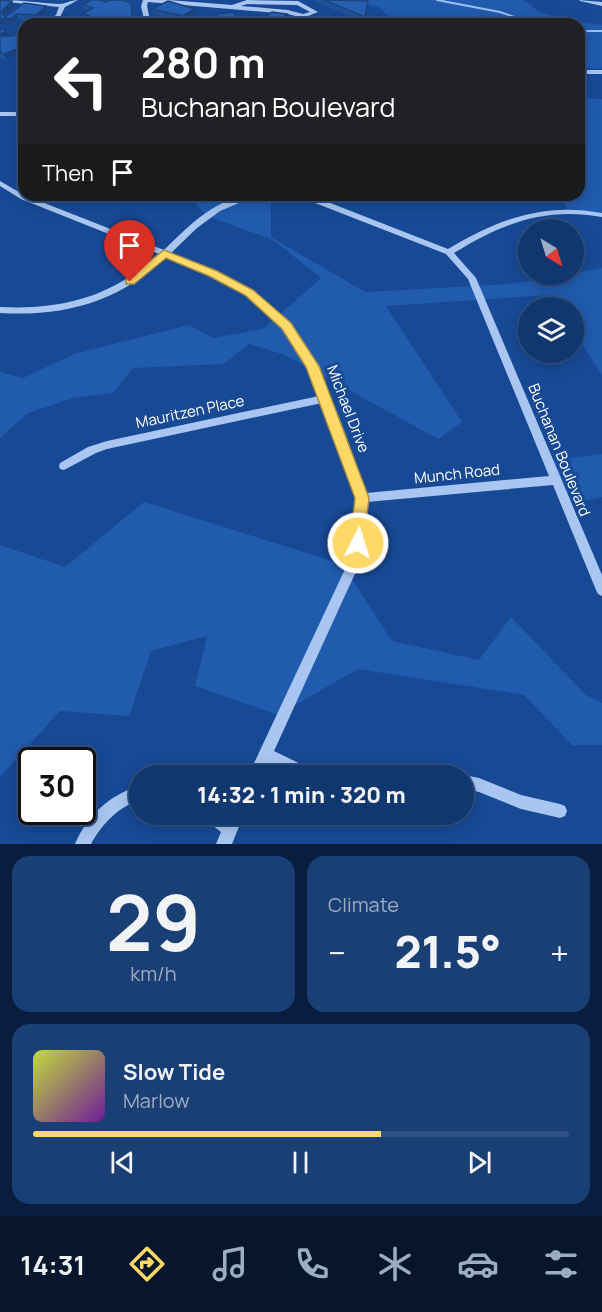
<!DOCTYPE html>
<html lang="en">
<head>
<meta charset="utf-8">
<style>
	body { margin:0; font-family:Manrope,sans-serif; background:#1a3f75; color:#f1f3f6; height:100vh; display:flex; flex-direction:column; font-size:22px; white-space:nowrap }
	* { box-sizing:border-box; margin:0 }
	p { font-size:20px; color:#9cacc3 }
	.icon { flex:none; width:33px; height:33px; fill:none; stroke:currentColor; stroke-width:2; stroke-linecap:round; stroke-linejoin:round }
	.map { position:relative; height:844px; overflow:hidden }
	.drawer { display:flex; flex-direction:column; gap:12px; padding:12px; background:#091e3e; flex:1 }
	.drawer>* { flex:none }
	.banner { position:absolute; left:18px; top:18px; width:567px; height:183px; border-radius:18px; box-shadow:0 3px 15px #0003,0 0 0 2px #305183; background:#202124; color:#fff; overflow:hidden }
	.needle { width:39px; rotate:142deg }
	.tools { position:absolute; left:518px; top:219px; display:grid; gap:12px }
	.tools a { display:grid; place-items:center; width:66px; height:66px; border-radius:50%; background:#113770; box-shadow:0 3px 15px #0003,0 0 0 2px #305183; font-size:30px }
	.speed { position:absolute; left:18px; top:747px; display:flex; gap:12px; font-size:30px; font-weight:700; text-align:center }
	.speed>* { display:grid; place-content:center; width:78px; height:78px; border-radius:50%; background:#113770; box-shadow:0 3px 15px #0003,0 0 0 2px #305183; line-height:1 }
	.speed .limit { border:3px solid #111; border-radius:9px; background:#fff; color:#111 }
	.pin { position:absolute; display:grid; place-items:center; width:51px; height:51px; color:#fff; margin:-62px -26px; border-radius:50% 50% 50% 0; rotate:-45deg; box-shadow:0 0 6px #0007 }
	.pin .icon { rotate:45deg }
	.me { position:absolute; width:66px; margin:-33px; rotate:5deg; stroke-linejoin:round; filter:drop-shadow(0 0 4px #0008) }
	.turn { display:flex; align-items:center; gap:21px; height:126px; padding:0 24px; font-size:27px }
	.turn .icon { width:78px; height:78px; stroke-width:2.5 }
	.turn b { display:block; font-size:42px; line-height:51px }
	.then { display:flex; align-items:center; height:57px; padding:0 24px; background:#0003; gap:12px; font-size:22px }
	.big { font-size:45px; font-weight:800; line-height:1.1 }
	.drawer .card { flex:1; display:flex; flex-direction:column; justify-content:center; gap:9px; min-width:0; padding:0 21px; border-radius:18px; background:#1a3f75 }
	.drawer .dial { align-items:center; gap:0 }
	.dial b { font-size:78px; line-height:1 }
	.song { display:flex; align-items:center; gap:18px }
	.cover { width:72px; height:72px; border-radius:9px; background:linear-gradient(135deg,hsl(70 70% 55%),hsl(280 70% 35%)) }
	.played { height:6px; border-radius:3px; background:linear-gradient(90deg,#ffd968 65%,#305183 65%) }
	.keys { display:flex; justify-content:space-around; direction:ltr }
	.heat { display:flex; justify-content:space-between; align-items:center; font-size:33px; direction:ltr }
	.drawer .tiles { flex:1; display:grid; gap:12px; grid-template-columns:1fr 1fr }
	.card:last-child { grid-column:span 2 }
	.trip { position:absolute; left:129px; top:765px; width:345px; height:60px; border-radius:30px; background:#113770; box-shadow:0 3px 15px #0003,0 0 0 2px #305183; font-weight:800; line-height:60px; text-align:center }
	.tab-bar { display:flex; height:96px; justify-content:space-around; align-items:center; background:#07162d; color:#9cacc3 }
	.tab-bar .icon { width:42px; height:42px }
	.tab-bar .on { color:#ffd968 }
	.tab-bar b { font-size:27px; color:#f1f3f6 }
	.map>svg:first-child { display:block }
	.green { fill:#205bae }
	.lines { fill:none; stroke-linecap:round; stroke-linejoin:round }
	.stream { stroke:#9bc1f3; stroke-width:2 }
	.minor { fill:#a8c6f1; fill-rule:evenodd }
	.wall { fill:#21539a }
	.shaded-wall { fill:#1b437d }
	.building { fill:#2660b3; stroke:#1b437d; stroke-width:1.5 }
	.route { fill:#ffd968; stroke:#a68d44; stroke-width:1.5 }
	.labels { text-anchor:middle; stroke-width:6; stroke-linejoin:round; paint-order:stroke }
	.street-label { font-size:15px; fill:#fff; stroke:#174995 }
</style>
</head>
<body>
<div class="map">
<svg width="602" height="844" viewBox="0 0 602 844">
	<rect width="100%" height="100%" fill="#174995"/>
	<g class="green">
		<path d="M349 0H522C530 3 534 10 541 12 560 19 582 23 602 25V68L591 69 579 61V24H381L392 19 378 7Z"/>
		<path d="M579 98 602 99V217L567 210 564 195H579Z"/>
		<path d="M188 195H271V237L365 292 510 284 602 268V375L573 330V308L559 307 550 295 386 306 462 422 438 439 285 355 249 344 224 364 133 368 113 393 73 398 28 413 0 438V372L23 378 74 354 189 325 213 338 263 329 321 278 273 240 207 216Z"/>
		<path d="M602 454V497L563 505 545 461Z"/>
		<path d="M144 502 342 564 392 641 479 660 511 617 586 695 602 703V745H572L524 695 358 669 278 715 195 686 207 636 151 651 129 716 60 711 0 777V545L65 567Z"/>
	</g>
	<g class="lines">
		<g class="stream">
			<path d="M437 0 500 12 534 24"/>
			<path d="M579 31H602"/>
		</g>
		<g class="minor">
			<path d="M3 0C22 0 40 3 59 4 65 4 71 0 78 0L65 7 60 17 48 24H41L56 15 59 7 6 2Z"/>
			<path d="M143 0H169L232 5 247 0 298 1 318 12 303 18 288 14 148 2 147 6 150 20 164 24H145L141 6ZM247 4 297 5 310 12 303 14 288 10 241 6Z"/>
			<path d="M579 0 602 2V6L580 1Z"/>
			<path d="M193 22H203L206 24H190Z"/>
			<path d="M24 31V35L10 41 5 40Z"/>
			<rect x="579" y="70" width="23" height="4"/>
			<rect x="0" y="112" width="24" height="4"/>
			<path d="M0 181 24 195 164 250C191 224 218 195 258 195L220 211 197 228 171 253C204 266 241 279 268 303 318 346 345 431 366 493L549 476 468 279 446 254 310 201 288 197 284 195H302L315 197 448 249C498 219 544 202 602 213V217C545 207 503 223 454 253L476 278 602 575V596L598 594 596 590 553 485 367 502 364 543 358 567 274 751 315 771 317 776H293L268 763 263 776H248L346 567 352 543 356 498 342 452 322 403 107 449 96 453 64 470 60 469 59 466 60 463 88 447 107 441 319 396C285 312 248 290 166 257 119 302 64 317 0 313V307C62 310 112 297 159 254L21 199 0 186Z"/>
			<path d="M464 775 479 778 521 795 560 804 565 806 567 811 565 816 560 818 521 809 479 792 464 789V776H462Z"/>
			<path d="M140 785V800C118 807 102 824 91 844H75C88 814 109 796 140 785Z"/>
			<path d="M202 814H222L228 818 229 814H244L232 844H216L221 832 204 819Z"/>
		</g>
	</g>
	<g class="wall">
		<path d="M0 0 14 7 4 15 5 17 24 3 48 11 37 21 18 19 13 23 0 25Z"/>
		<path d="M122 0 85 19 84 18 83 13 87 11 84 10 83 4Z"/>
		<path d="M312 0H349L368 1 365 23Z"/>
		<path d="M152 9 195 15 183 21 153 14Z"/>
		<path d="M0 28 6 31 7 36 6 59 0 57Z"/>
	</g>
	<g class="shaded-wall">
		<path d="M12 1 14 7 4 15V19L16 14 18 19 13 23 0 25V19L3 10Z"/>
		<path d="M46 6 48 11 37 21 36 15Z"/>
		<path d="M195 9V15L183 21V16Z"/>
		<path d="M6 31 8 36 3 39 1 34Z"/>
		<path d="M24 46V52L6 59 4 54Z"/>
	</g>
	<g class="building">
		<path d="M0 0 12 1 3 10 2 14 5 17 24 3 46 6 36 15 16 14 12 18 0 19Z"/>
		<path d="M92 0H100L106 2 111 0H122L131 3 133 24H73L90 16 83 13 93 8 83 4Z"/>
		<path d="M324 0 368 1 365 17Z"/>
		<path d="M168 1 195 9 183 16 152 9Z"/>
		<path d="M234 12 236 18 251 17 254 24H219L216 14Z"/>
		<path d="M272 12 287 14 285 16 291 17 288 24H262L268 15Z"/>
		<path d="M293 18 322 21V24H296Z"/>
		<path d="M0 28 6 31 1 34 3 37 15 35 24 39V46L4 54 0 52Z"/>
	</g>
	<path class="route" d="M164 250 217 271 253 290 291 323 319 366 369 498 363 547 358 549 352 547 350 543 355 498 306 367 282 329 245 295 209 276 166 258 134 284H126V279Z"/>
	<g class="labels">
		<g class="street-label">
			<text transform="translate(348 409) rotate(69)" y="5">Michael Drive</text>
			<text transform="translate(190 412) rotate(-12)" y="5">Mauritzen Place</text>
			<text transform="translate(559 450) rotate(68)" y="5">Buchanan Boulevard</text>
			<text transform="translate(457 474) rotate(-6)" y="5">Munch Road</text>
		</g>
	</g>
</svg>
<div class="tools">
<a><svg class="needle" viewBox="-14 -14 28 28"><path d="M0-13l5 13h-10z" fill="#e53935"/><path d="M0 13l5-13h-10z" fill="#9cacc3"/></svg></a>
<a><svg class="icon" aria-label="layers" viewBox="0 0 24 24"><path d="M12 4l9 5-9 5-9-5zM3 14l9 5 9-5"/></svg></a>
</div>
<div class="speed"><div class="limit">30</div></div>
<div class="pin" style="left:130px;top:282px;background:#d93025"><svg class="icon" aria-label="arrive" viewBox="0 0 24 24"><path d="M6 21V4h12l-3 4 3 4H6"/></svg></div>
<svg class="me" style="left:358px;top:543px" viewBox="-20 -20 40 40"><circle r="17" fill="#ffd968" stroke="#fff" stroke-width="3"/><path d="M0-11L8 9 0 5-8 9z" fill="#fff"/></svg>
<div class="trip">14:32 · 1 min · 320 m</div>
<div class="banner">
<div class="turn"><svg class="icon" aria-label="left" viewBox="0 0 24 24"><path d="M17 20v-9H6M10 6l-5 5 5 5"/></svg><div><b>280 m</b>Buchanan Boulevard</div></div>
<div class="then">Then<svg class="icon" aria-label="arrive" viewBox="0 0 24 24"><path d="M6 21V4h12l-3 4 3 4H6"/></svg></div>
</div>
</div>
<section class="drawer">
<div class="tiles">
<div class="card dial"><b>29</b><p>km/h</p></div>
<div class="card"><p>Climate</p>
<div class="heat"><a>−</a><b class="big">21.5°</b><a>+</a></div>
</div>
<div class="card">
<div class="song"><i class="cover"></i><div><b>Slow Tide</b><p>Marlow</p></div></div>
<div class="played"></div>
<div class="keys"><svg class="icon" aria-label="previous" viewBox="0 0 24 24"><path d="M18 5L8 12l10 7zM5 5v14"/></svg><svg class="icon" aria-label="pause" viewBox="0 0 24 24"><path d="M8 5v14M16 5v14"/></svg><svg class="icon" aria-label="next" viewBox="0 0 24 24"><path d="M6 5l10 7-10 7zM19 5v14"/></svg></div>
</div>
</div>
</section>
<nav class="tab-bar">
<b>14:31</b>
<svg class="icon on" aria-label="directions" viewBox="0 0 24 24"><path d="M12 3l9 9-9 9-9-9zM9 14v-3h6M13 9l2 2-2 2"/></svg>
<svg class="icon" aria-label="music" viewBox="0 0 24 24"><path d="M9 18V5l10-2v13"/><circle cx="6" cy="18" r="3"/><circle cx="16" cy="16" r="3"/></svg>
<svg class="icon" aria-label="phone" viewBox="0 0 24 24"><path d="M5 4h4l2 5-3 2q2 4 5 5l2-3 5 2v4C11 20 4 13 5 4z"/></svg>
<svg class="icon" aria-label="climate" viewBox="0 0 24 24"><path d="M12 3v18M4 7l16 10M4 17L20 7"/></svg>
<svg class="icon" aria-label="car" viewBox="0 0 24 24"><path d="M5 17H2v-5l4-1 3-4h7l3 4 3 1v5h-3M9 17h6M6 11h13"/><circle cx="7" cy="17" r="2"/><circle cx="17" cy="17" r="2"/></svg>
<svg class="icon" aria-label="filters" viewBox="0 0 24 24"><path d="M4 7h16M4 17h16"/><circle cx="9" cy="7" r="2"/><circle cx="15" cy="17" r="2"/></svg>
</nav>
</body>
</html>
